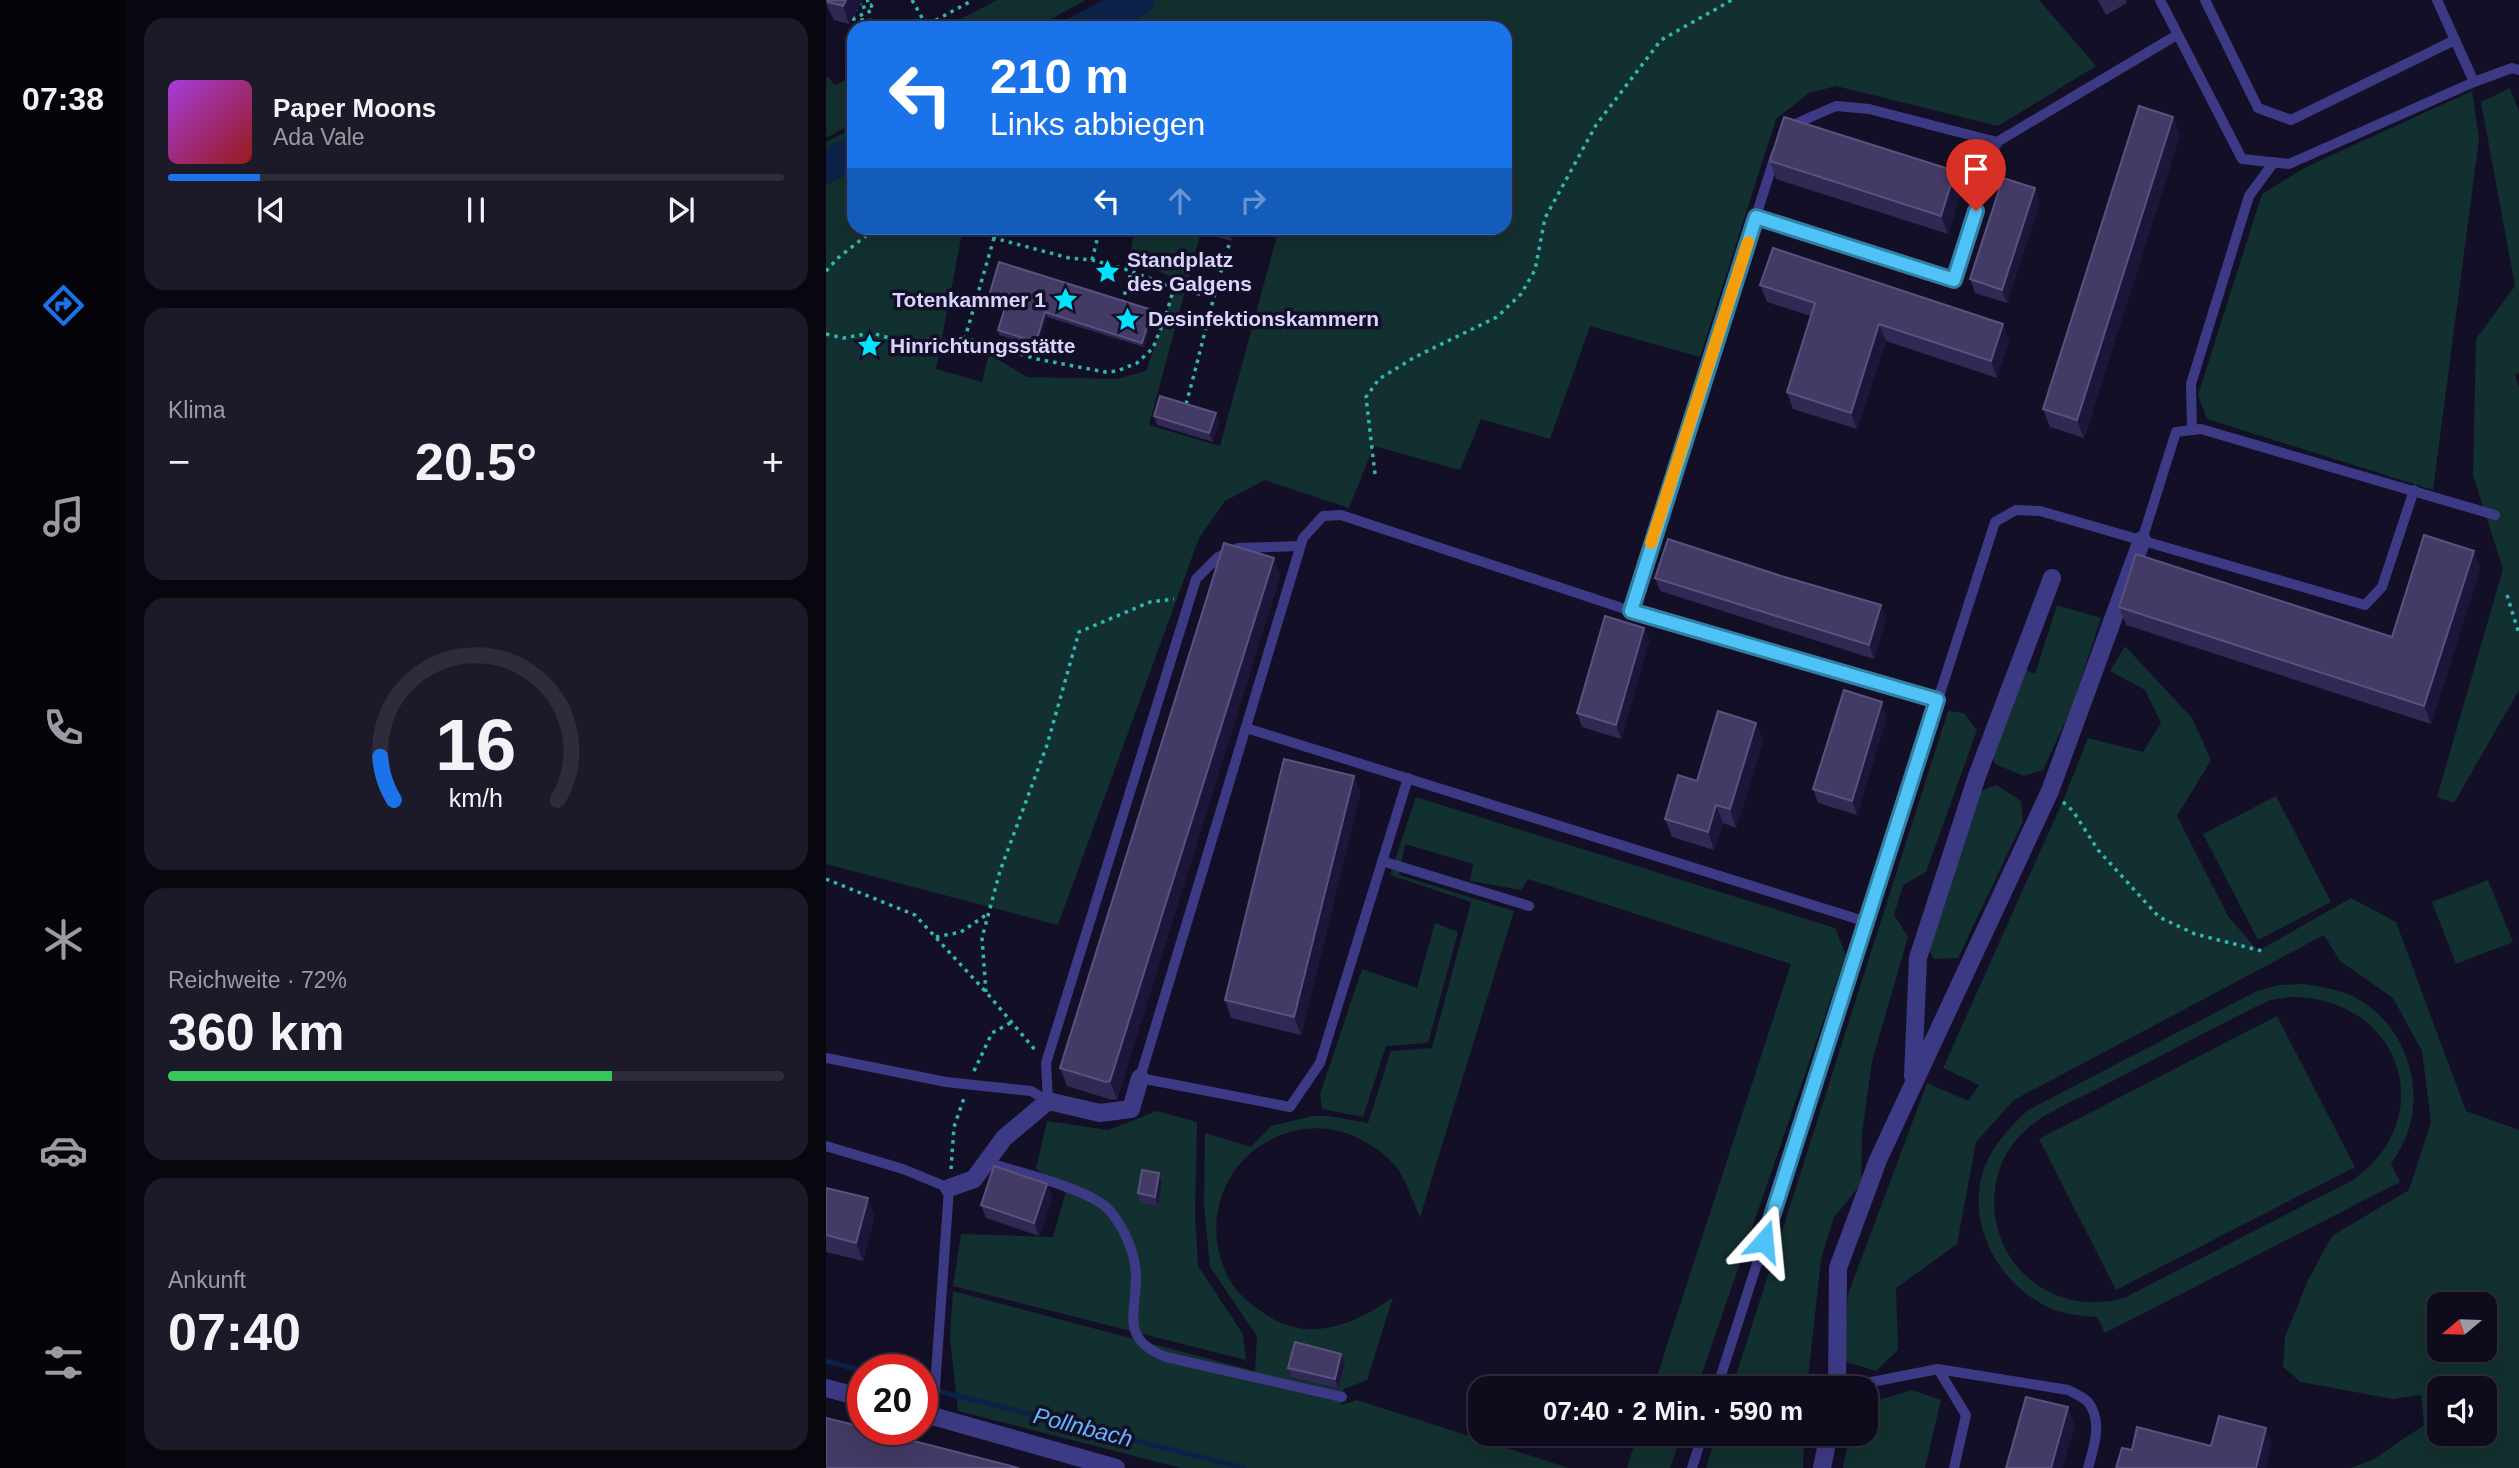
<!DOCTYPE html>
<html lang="de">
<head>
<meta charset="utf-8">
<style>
	body { margin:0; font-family:Helvetica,sans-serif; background:#1c1929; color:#f1f3f6; height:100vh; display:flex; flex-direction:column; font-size:26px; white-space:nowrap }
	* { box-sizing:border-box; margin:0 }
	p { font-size:23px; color:#9b9ba3 }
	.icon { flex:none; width:38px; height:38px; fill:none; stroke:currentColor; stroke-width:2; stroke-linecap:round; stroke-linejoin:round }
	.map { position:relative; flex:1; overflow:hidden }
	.sheet { display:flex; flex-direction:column; gap:18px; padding:18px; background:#08060f; width:700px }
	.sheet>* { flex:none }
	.banner { position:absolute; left:21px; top:21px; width:665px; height:214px; border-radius:21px; box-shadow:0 7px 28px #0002,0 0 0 2px #2e2b3b; background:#1a73e8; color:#fff; overflow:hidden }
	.needle { width:46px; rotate:251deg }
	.buttons { position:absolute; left:1601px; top:1292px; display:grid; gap:14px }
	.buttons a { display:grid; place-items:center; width:70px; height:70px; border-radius:14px; background:#0e0b1c; box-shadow:0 7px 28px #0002,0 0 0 2px #2e2b3b; font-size:35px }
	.speed { position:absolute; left:21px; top:1354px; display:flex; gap:14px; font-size:35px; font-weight:700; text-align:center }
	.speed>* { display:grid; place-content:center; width:91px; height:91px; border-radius:50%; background:#0e0b1c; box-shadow:0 7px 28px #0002,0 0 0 2px #2e2b3b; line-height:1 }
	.speed .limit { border:10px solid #d22; background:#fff; color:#111 }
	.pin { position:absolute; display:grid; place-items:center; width:60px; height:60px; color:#fff; margin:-72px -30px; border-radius:50% 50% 50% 0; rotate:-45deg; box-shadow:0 0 7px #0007 }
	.pin .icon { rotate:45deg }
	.me { position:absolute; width:77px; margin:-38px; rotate:18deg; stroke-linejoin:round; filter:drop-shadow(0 0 5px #0008) }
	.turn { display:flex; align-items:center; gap:24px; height:147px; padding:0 28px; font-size:32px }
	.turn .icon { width:91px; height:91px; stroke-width:2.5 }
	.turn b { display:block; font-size:49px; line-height:60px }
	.lanes { display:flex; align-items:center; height:66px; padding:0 28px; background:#0003; justify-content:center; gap:35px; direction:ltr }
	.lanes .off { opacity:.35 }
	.big { font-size:52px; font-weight:600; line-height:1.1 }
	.sheet .card { flex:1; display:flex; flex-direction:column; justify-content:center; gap:10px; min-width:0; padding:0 24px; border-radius:21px; background:#1c1929 }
	.sheet .dial { align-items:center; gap:0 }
	.dial svg { height:182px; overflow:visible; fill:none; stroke:#2e2b3b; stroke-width:7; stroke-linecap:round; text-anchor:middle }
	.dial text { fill:#f1f3f6; stroke:none }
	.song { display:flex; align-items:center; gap:21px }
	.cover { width:84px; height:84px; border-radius:10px; background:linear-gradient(135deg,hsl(280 70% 55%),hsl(0 70% 35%)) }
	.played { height:7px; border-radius:4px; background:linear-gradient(90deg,#1a73e8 15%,#2e2b3b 15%) }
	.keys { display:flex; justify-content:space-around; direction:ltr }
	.heat { display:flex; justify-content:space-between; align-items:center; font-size:38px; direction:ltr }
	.charge { height:10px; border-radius:5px; background:linear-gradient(90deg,#34c759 72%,#2e2b3b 0) }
	.trip { position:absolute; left:642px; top:1376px; width:410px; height:70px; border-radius:21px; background:#0e0b1c; box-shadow:0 7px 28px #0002,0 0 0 2px #2e2b3b; font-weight:600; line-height:70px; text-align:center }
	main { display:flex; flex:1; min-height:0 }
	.tabs { display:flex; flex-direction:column; width:126px; justify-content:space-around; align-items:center; background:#06040b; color:#9b9ba3 }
	.tabs .icon { width:49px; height:49px }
	.tabs .active { color:#1a73e8 }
	.tabs b { font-size:32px; color:#f1f3f6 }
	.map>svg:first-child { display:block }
	.green { fill:#12302f; fill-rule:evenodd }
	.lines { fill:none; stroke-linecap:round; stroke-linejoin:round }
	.stream { stroke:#0c2248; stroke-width:5 }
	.river { stroke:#0c2248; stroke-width:33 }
	.path { stroke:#2fb8b0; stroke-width:3.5; stroke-dasharray:3.5 5; stroke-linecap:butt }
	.lane { stroke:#3d3a85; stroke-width:10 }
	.street { stroke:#3d3a85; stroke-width:18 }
	.wall { fill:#312854 }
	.shaded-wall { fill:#1d163a }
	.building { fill:#433a66; stroke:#5a527e; stroke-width:2 }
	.route-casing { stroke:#337fa1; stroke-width:18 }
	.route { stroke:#4fc3f7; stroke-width:12 }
	.slow { stroke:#f59e0b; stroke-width:12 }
	.labels { text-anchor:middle; stroke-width:7; stroke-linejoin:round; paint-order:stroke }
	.poi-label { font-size:21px; font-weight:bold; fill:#d9d4ff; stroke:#130f26; text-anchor:start }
	.water-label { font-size:23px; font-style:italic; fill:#62b6ff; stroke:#130f26 }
</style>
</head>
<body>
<main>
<nav class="tabs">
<b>07:38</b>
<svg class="icon active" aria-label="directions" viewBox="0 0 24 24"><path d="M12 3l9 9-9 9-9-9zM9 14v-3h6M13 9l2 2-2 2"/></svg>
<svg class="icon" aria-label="music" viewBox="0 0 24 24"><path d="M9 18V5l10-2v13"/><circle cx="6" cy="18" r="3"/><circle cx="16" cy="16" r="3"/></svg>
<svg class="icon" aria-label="phone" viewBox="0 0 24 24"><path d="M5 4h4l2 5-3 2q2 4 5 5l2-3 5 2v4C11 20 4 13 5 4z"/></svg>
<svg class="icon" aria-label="climate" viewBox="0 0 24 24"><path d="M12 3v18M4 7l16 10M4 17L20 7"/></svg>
<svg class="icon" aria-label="car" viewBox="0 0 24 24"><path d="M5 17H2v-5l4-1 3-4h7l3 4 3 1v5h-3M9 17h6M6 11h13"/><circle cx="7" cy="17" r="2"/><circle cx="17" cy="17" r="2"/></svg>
<svg class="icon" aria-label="filters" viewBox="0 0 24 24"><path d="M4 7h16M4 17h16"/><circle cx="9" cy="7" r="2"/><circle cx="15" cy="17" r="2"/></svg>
</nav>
<section class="sheet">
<div class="card">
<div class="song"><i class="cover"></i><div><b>Paper Moons</b><p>Ada Vale</p></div></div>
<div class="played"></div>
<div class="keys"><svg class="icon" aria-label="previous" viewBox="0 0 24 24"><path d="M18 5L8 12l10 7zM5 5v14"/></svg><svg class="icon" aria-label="pause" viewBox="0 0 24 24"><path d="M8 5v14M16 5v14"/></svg><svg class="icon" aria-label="next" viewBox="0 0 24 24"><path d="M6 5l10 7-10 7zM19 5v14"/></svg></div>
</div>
<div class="card"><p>Klima</p>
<div class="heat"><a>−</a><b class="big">20.5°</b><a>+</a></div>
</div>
<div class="card dial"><svg viewBox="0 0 100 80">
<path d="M14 69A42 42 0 1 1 86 69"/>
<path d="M14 69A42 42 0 0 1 8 50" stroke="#1a73e8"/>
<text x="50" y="56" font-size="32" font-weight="700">16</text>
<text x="50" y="72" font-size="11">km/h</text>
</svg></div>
<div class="card"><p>Reichweite · 72%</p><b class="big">360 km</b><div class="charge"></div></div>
<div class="card"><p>Ankunft</p><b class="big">07:40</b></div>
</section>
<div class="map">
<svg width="1693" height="1468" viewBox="0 0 1693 1468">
	<rect width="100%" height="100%" fill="#130f26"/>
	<g class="green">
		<path d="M171 0H260L208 28H123L127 23Z"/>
		<path d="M278 0H1213L1270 66 1172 126 1010 86 983 93 950 119 874 357 764 326 724 439 655 419 634 470 548 446 523 508 439 480 399 501 373 538 232 925 0 864V142L28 128V228H137L110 369 156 382 163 354 201 377 291 379 320 371 352 280 304 259 308 228H376L323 425 394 446 453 228H679V28H225Z"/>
		<path d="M0 75 9 85 28 76V123L0 138Z"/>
		<path d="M1684 88 1693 112V373L1689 375 1693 387V690L1628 803 1611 797 1677 569 1647 475 1650 339 1689 286 1655 102Z"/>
		<path d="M1646 91 1653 139 1607 490 1381 419 1372 395 1436 194 1480 167Z"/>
		<path d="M1231 605 1275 618 1245 709 1217 770 1198 776 1169 764 1166 754 1199 670 1209 674Z"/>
		<path d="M1299 646 1366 718 1385 760 1351 816 1402 916 1432 951 1525 898 1570 922 1640 1111 1693 1130V1468H1525L1548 1459 1598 1425 1595 1395 1567 1399 1475 1382 1457 1367 1459 1337 1482 1280 1506 1236 1583 1190 1605 1122 1596 1051 1567 998 1514 961 1498 935 1188 1100 1150 1142 1131 1244 1070 1288 1072 1350 1050 1371 1017 1361 1022 1294 1101 1083 1142 1101 1153 1085 1117 1068 1239 796 1262 738 1317 752 1335 723 1319 690 1284 671ZM1614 1304H1659V1349H1614ZM1614 1388H1659V1433H1614Z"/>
		<path d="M1122 711 1138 713 1151 730 1100 872 1077 885 1068 915 1082 937 1046 1061 1036 1134 1035 1184 1008 1217 995 1259 981 1388H906Z"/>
		<path d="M1170 785 1195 801 1197 821 1132 958 1108 959 1101 947 1153 792Z"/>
		<path d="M1450 796 1505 902 1432 940 1377 834Z"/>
		<path d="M590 797 1009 928 1020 955 871 1388H827L965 964 702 879 695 890 644 881 647 864 579 844 573 875 688 911 594 1217C587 1202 581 1183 572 1169 561 1155 546 1145 530 1137 510 1128 489 1126 468 1131 402 1147 372 1217 402 1277 411 1295 428 1307 444 1317 485 1343 532 1323 567 1297L541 1380 518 1389 515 1405 531 1400 743 1468H355L132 1411 124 1337 127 1291 429 1371 431 1336 384 1267 378 1205 379 1133 425 1147 445 1126 487 1116H503L542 1123 565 1051 606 1048 645 902 564 875Z"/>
		<path d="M1662 880 1687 942 1630 964 1606 902Z"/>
		<path d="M609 923 632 932 602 1043 560 1046 537 1117 496 1109 494 1094 536 969 591 988Z"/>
		<path d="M1477 984C1491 986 1505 988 1519 993 1570 1012 1598 1073 1584 1125 1580 1139 1573 1152 1565 1164L1574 1182 1279 1333 1271 1317C1257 1316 1243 1315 1229 1310 1177 1290 1141 1230 1156 1175 1163 1149 1183 1128 1202 1110L1431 991 1453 985ZM1464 997C1574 996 1616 1117 1527 1180L1298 1298C1262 1308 1226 1300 1199 1275 1157 1235 1158 1165 1202 1128 1223 1110 1257 1097 1281 1084 1332 1057 1382 1031 1433 1005L1445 1000Z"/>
		<path d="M1451 1016 1529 1167 1290 1290 1213 1139Z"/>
		<path d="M331 1111 371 1122 369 1214 372 1266 417 1334 420 1360 127 1286 135 1234 227 1237 240 1191 210 1169 221 1121 282 1130Z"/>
		<path d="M1086 1390 1115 1400 1099 1468H1017L1024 1433H1040V1404Z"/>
		<path d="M812 1433H856L844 1468H801Z"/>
		<path d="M891 1433H978L977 1468H880Z"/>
	</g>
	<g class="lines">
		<g class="stream">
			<path d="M0 1361 37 1371"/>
			<path d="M96 1387 418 1468"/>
		</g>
		<g class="river">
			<path d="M260 28 312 0"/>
			<path d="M0 167 28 152"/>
		</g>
		<g class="path">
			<path d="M86 0 102 28"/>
			<path d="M32 4 43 0"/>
			<path d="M28 10 45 5 47 10 28 18"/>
			<path d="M26 19 101 25 147 0"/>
			<path d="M170 228 168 238 243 258 266 260 299 269 348 288 387 297"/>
			<path d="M168 238 139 338 211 359 279 372 291 371 311 363 327 348 340 315 348 288"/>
			<path d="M266 260 274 228"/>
			<path d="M0 271 12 258 50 228"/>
			<path d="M296 303 305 273"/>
			<path d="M0 334 17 338 46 333 77 342 105 340 121 342 139 338"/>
			<path d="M360 404C375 351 386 298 403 245"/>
			<path d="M549 474 540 397 553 379 589 357 671 317 695 294 709 270 719 218 770 125 835 40 906 0"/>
			<path d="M1681 595 1693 634"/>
			<path d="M1237 802 1247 811 1272 850 1333 917 1369 934 1440 952"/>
			<path d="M0 879 89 915 160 992 210 1051"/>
			<path d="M110 937 135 932 160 915"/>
			<path d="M160 992 156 938 174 871 221 745 253 632 324 602 348 599"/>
			<path d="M148 1071 166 1033 186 1022"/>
			<path d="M125 1169 128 1127 138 1098"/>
		</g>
		<g class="lane">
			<path d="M1334 0 1416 159 1463 164 1648 82"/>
			<path d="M1379 0 1432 108 1465 120 1629 40 1648 82 1686 68 1693 70"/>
			<path d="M1611 0 1629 40"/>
			<path d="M962 127 1010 106 1043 109 1171 142"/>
			<path d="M930 217 1128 280 1171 142 1351 35"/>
			<path d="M1366 430 1365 384 1423 196 1448 162"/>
			<path d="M1316 540 1350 432 1375 429 1669 515"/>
			<path d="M805 611 950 153"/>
			<path d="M420 728 1041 922"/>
			<path d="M582 778 494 1063 464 1107 314 1078 477 538 497 516 515 515 805 611 1111 700"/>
			<path d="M556 861 703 906"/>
			<path d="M0 1058 120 1082 205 1091 222 1101"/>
			<path d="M222 1101 220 1063 370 579 392 557 412 548 474 546"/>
			<path d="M0 1146 77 1169 123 1188 107 1416"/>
			<path d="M160 1162C189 1171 262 1189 281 1208 297 1224 310 1254 310 1277 310 1315 294 1339 340 1357L516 1397"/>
			<path d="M1112 1369 1140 1415 1128 1468"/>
			<path d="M891 1388 1169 522 1190 510 1214 511 1539 605 1556 587 1588 490"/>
			<path d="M1015 1388 1112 1369 1242 1390C1248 1393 1257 1397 1262 1402 1277 1421 1268 1447 1262 1468"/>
			<path d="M866 1468 877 1433"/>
		</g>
		<g class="street">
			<path d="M1087 1076 1092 958 1151 776 1226 578"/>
			<path d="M123 1188 148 1179 178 1138 222 1101 274 1113 305 1109 314 1078"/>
			<path d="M0 1388 37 1398"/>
			<path d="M1011 1388 1012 1268 1052 1160 1224 791 1316 540"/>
			<path d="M96 1413 290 1468"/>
			<path d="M996 1468 1003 1433"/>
		</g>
	</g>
	<g class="wall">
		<path d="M0 0H37L23 24 8 20 0 4Z"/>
		<path d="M1272 0H1300L1301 3 1280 15Z"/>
		<path d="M1347 117 1354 135 1258 438 1224 427 1217 409Z"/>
		<path d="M944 161 1129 171 1136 189 1122 234 950 179Z"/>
		<path d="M1214 202 1181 303 1149 293 1144 279Z"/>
		<path d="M387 228H409L406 241 391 237Z"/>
		<path d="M934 285 1177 324 1183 341 1171 378 1060 341 1031 429 967 409 961 392 985 316 941 302Z"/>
		<path d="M163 296 326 310 328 315 318 347 221 317 211 347 173 335 172 330 180 305 165 300Z"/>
		<path d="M328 416 393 422 387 442 331 425Z"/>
		<path d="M1648 551 1654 569 1605 724 1300 625 1293 607 1566 637Z"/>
		<path d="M448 558 454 576 291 1099 286 1100 241 1086 234 1068Z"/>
		<path d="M829 578 1060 619 1048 659 834 591Z"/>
		<path d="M818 628 823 641 795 739 756 727 751 713Z"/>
		<path d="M1061 716 1031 815 992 803 987 789Z"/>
		<path d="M930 723 937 741 910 828 897 823 888 850 846 837 839 819 871 781Z"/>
		<path d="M528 776 534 794 475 1035 405 1018 399 1000Z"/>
		<path d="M333 1173 336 1182 332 1206 315 1203 312 1193Z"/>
		<path d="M221 1184 226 1198 213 1236 160 1218 155 1205Z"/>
		<path d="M0 1188 42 1198 48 1217 37 1261 0 1252Z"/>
		<path d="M519 1363 512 1388 465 1377 462 1368Z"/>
	</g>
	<g class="shaded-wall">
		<path d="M20 0H37L23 24 17 6Z"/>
		<path d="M1347 117 1354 135 1258 438 1251 420Z"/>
		<path d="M1129 171 1136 189 1122 234 1115 216Z"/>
		<path d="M1209 188 1214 202 1181 303 1176 290Z"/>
		<path d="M404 228H409L406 241 403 232Z"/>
		<path d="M326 310 328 315 318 347 316 343Z"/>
		<path d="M219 312 221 317 211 347 210 342Z"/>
		<path d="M1053 324 1060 341 1031 429 1025 413Z"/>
		<path d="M1177 324 1183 341 1171 378 1165 361Z"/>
		<path d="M390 413 393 422 387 442 383 433Z"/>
		<path d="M1648 551 1654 569 1605 724 1598 706Z"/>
		<path d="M448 558 454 576 291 1099 284 1081Z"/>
		<path d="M1055 605 1060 619 1048 659 1043 645Z"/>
		<path d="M818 628 823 641 795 739 790 725Z"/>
		<path d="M1056 702 1061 716 1031 815 1026 801Z"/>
		<path d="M930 723 937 741 910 828 904 809Z"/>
		<path d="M528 776 534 794 475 1035 468 1017Z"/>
		<path d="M890 805 897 823 888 850 882 832Z"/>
		<path d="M333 1173 336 1182 332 1206 329 1197Z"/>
		<path d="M221 1184 226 1198 213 1236 208 1223Z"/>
		<path d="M42 1198 48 1217 37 1261 30 1243Z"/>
		<path d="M515 1354 519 1363 512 1388 509 1379Z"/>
		<path d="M1242 1407 1249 1426 1237 1468H1225Z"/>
		<path d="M1440 1428 1446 1445 1440 1468H1430Z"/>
	</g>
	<g class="building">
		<path d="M1 0H20L17 6 2 2Z"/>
		<path d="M1313 106 1347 117 1251 420 1217 409Z"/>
		<path d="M958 117 1129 171 1115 216 944 161Z"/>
		<path d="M1177 178 1209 188 1176 290 1144 279Z"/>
		<path d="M387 228H404L403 232Z"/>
		<path d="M947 248 1177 324 1165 361 1053 324 1025 413 961 392 989 303 934 285Z"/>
		<path d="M173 262 326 310 316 343 219 312 210 342 172 330 181 301 163 296Z"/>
		<path d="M334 396 390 413 383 433 328 416Z"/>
		<path d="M1598 535 1648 551 1598 706 1293 607 1310 554 1566 637Z"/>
		<path d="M842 539 955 576 1055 605 1043 645 829 578Z"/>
		<path d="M398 543 448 558 284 1081 280 1082 234 1068Z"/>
		<path d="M779 616 818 628 790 725 751 713Z"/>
		<path d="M1018 690 1056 702 1026 801 987 789Z"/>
		<path d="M892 711 930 723 904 809 890 805 882 832 839 819 852 775 871 781Z"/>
		<path d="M458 759 528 776 468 1017 399 1000Z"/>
		<path d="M168 1166 221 1184 208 1223 155 1205Z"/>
		<path d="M316 1170 333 1173 329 1197 312 1193Z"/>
		<path d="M0 1188 42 1198 30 1243 0 1235Z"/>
		<path d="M469 1342 515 1354 509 1379 462 1368Z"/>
		<path d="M1200 1397 1242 1407 1225 1468H1180Z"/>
		<path d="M1393 1416 1440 1428 1430 1468H1290L1296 1448 1306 1450 1311 1427 1385 1446Z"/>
		<path d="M0 1418 37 1427V1430H45L193 1468H0Z"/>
	</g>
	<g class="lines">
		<defs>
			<path id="route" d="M938 1241 1111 700 805 611 930 217 1128 280 1150 211"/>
		</defs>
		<use href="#route" class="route-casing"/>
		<use href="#route" class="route"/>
		<path class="slow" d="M825 543 922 242"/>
	</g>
	<defs>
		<symbol id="sight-bare" viewBox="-9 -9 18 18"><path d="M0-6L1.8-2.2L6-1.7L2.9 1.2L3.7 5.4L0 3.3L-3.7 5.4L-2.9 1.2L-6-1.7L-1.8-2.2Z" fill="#00e5ff" stroke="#130f26" stroke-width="2.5" paint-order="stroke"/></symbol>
	</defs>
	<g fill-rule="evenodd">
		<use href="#sight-bare" x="264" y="254" width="35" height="35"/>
		<use href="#sight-bare" x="222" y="282" width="35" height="35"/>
		<use href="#sight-bare" x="284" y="302" width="35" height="35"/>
		<use href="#sight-bare" x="26" y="328" width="35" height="35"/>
	</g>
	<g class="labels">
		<g class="poi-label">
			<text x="301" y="267">Standplatz<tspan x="301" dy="24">des Galgens</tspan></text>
			<text x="220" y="307" text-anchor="end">Totenkammer 1</text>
			<text x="322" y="326">Desinfektionskammern</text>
			<text x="64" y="353">Hinrichtungsstätte</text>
		</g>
		<g class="water-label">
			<text transform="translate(257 1427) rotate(14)" y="8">Pollnbach</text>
		</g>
	</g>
</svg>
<div class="buttons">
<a><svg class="needle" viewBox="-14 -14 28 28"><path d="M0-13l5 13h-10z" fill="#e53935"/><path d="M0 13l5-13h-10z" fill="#9b9ba3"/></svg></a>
<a><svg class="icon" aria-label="sound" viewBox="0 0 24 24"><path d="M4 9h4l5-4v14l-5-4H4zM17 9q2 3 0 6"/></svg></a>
</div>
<div class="speed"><div class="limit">20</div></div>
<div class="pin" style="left:1150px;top:211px;background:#d93025"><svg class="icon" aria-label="arrive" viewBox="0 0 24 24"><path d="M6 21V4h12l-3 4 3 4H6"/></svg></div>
<svg class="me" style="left:938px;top:1241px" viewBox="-20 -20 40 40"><path d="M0-17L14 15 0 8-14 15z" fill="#4fc3f7" stroke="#fff" stroke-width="4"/></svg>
<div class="trip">07:40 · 2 Min. · 590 m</div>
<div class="banner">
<div class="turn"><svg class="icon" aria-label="left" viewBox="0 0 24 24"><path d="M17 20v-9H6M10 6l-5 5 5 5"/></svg><div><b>210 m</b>Links abbiegen</div></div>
<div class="lanes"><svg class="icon" aria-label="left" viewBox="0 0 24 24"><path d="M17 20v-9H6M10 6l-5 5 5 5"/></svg><svg class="icon off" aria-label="ahead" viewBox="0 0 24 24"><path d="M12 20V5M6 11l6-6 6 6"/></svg><svg class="icon off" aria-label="right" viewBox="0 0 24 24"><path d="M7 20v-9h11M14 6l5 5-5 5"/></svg></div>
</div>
</div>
</main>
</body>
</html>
